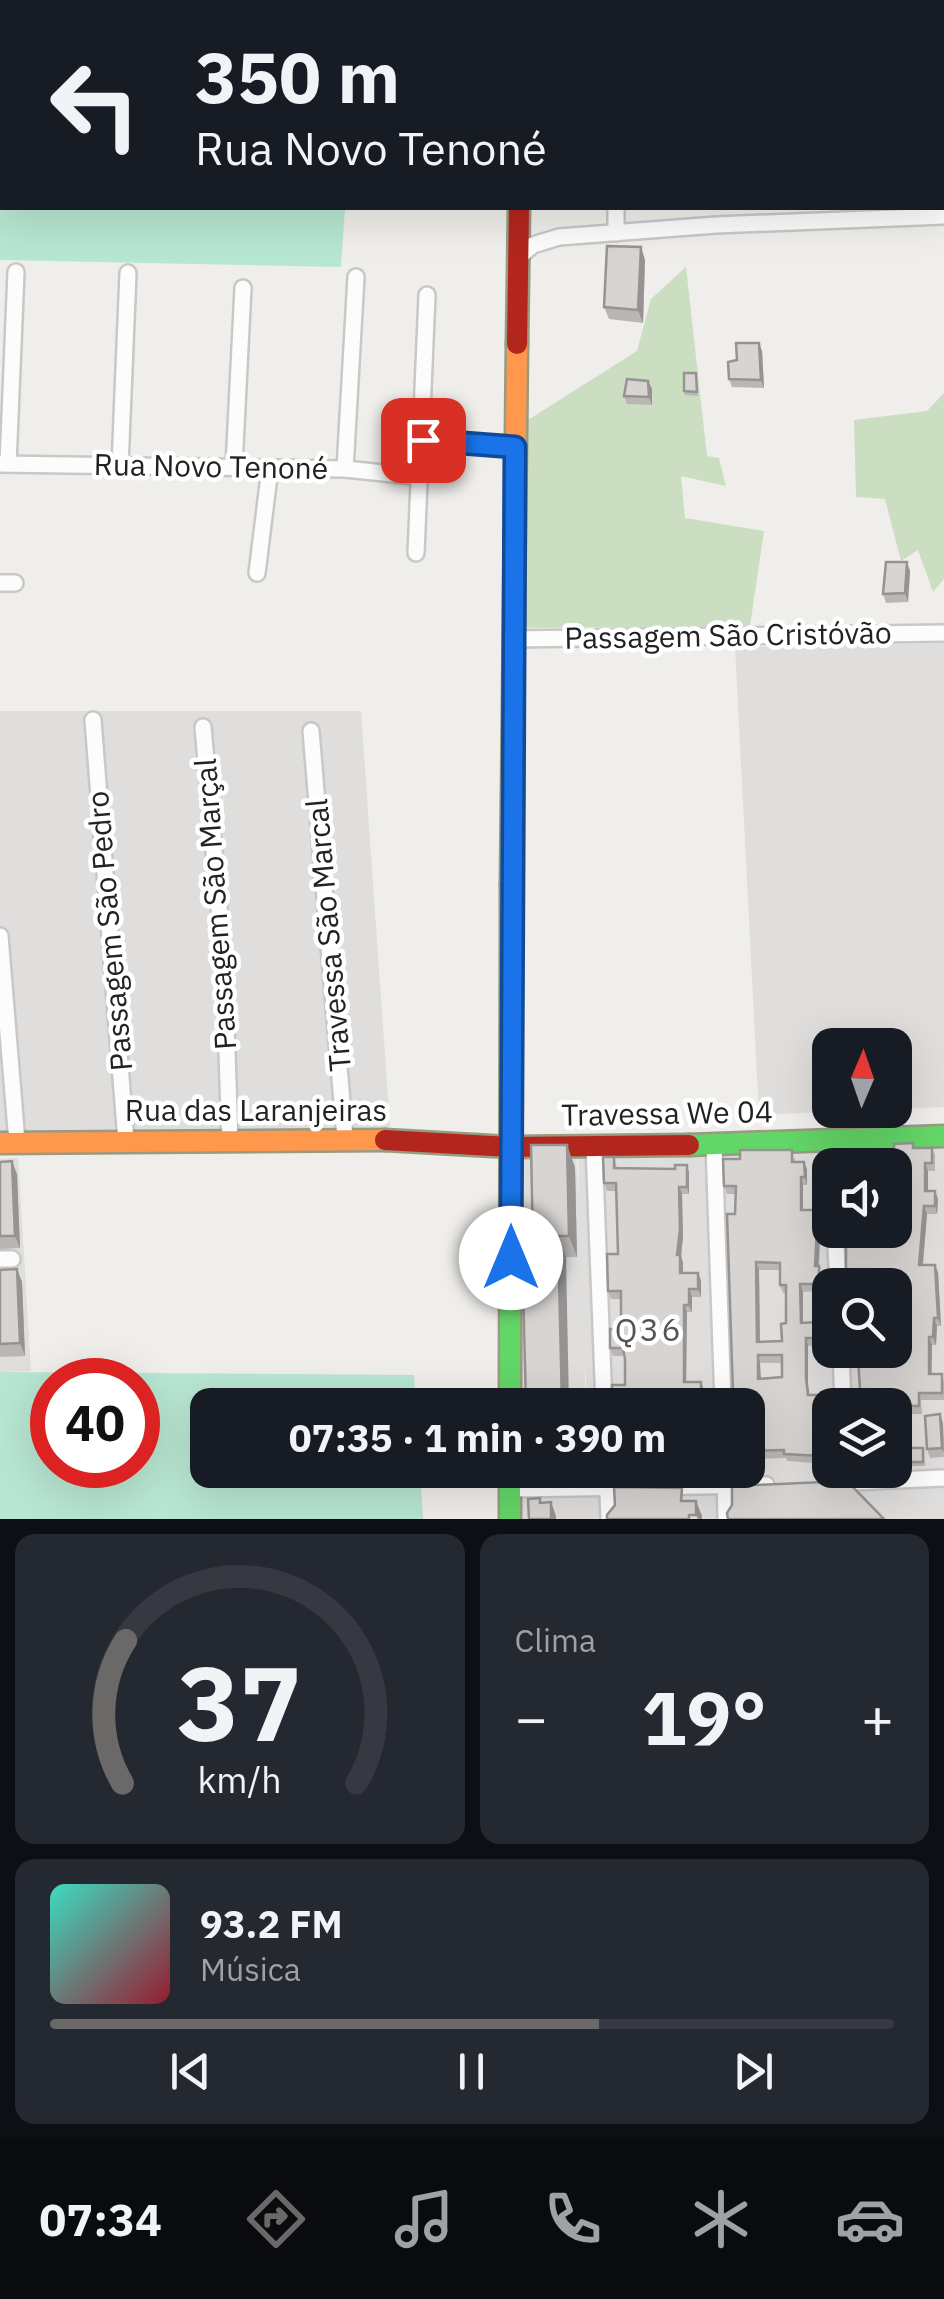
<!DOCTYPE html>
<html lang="pt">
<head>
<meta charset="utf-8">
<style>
	body { margin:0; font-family:"IBM Plex Sans",sans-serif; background:#242831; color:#f1f3f6; height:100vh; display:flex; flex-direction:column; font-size:38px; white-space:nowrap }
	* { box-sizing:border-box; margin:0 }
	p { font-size:32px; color:#9ea1a6 }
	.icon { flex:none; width:55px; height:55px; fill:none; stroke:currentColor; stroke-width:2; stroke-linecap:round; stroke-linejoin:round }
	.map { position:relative; height:1519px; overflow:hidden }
	.side { display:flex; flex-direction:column; gap:15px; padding:15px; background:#0d0f14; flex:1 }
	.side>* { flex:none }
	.top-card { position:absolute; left:0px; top:0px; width:945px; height:210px; box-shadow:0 10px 40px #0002; background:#171b24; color:#f1f3f6; overflow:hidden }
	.needle { width:65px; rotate:2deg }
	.buttons { position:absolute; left:812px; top:1028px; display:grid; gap:20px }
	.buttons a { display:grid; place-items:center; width:100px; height:100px; border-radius:20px; background:#171b24; box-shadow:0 10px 40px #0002; font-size:50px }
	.speed { position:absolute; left:30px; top:1358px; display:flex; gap:20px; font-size:50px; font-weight:700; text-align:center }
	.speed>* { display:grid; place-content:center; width:130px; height:130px; border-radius:50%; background:#171b24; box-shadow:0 10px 40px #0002; line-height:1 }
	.speed .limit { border:15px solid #d22; background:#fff; color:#111 }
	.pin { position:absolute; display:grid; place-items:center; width:85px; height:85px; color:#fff; margin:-42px; border-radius:20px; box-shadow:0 5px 15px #0006 }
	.me { position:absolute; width:110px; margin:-55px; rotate:0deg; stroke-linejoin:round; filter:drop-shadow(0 0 8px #0008) }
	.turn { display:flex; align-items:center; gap:35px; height:210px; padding:0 30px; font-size:45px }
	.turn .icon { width:130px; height:130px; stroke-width:2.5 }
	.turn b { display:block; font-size:70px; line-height:85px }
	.big { font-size:75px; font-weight:700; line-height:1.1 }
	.side .card { flex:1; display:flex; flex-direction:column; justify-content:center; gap:15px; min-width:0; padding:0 35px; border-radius:20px; background:#242831 }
	.side .dial { align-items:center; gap:0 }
	.dial svg { height:260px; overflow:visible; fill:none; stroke:#363941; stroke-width:7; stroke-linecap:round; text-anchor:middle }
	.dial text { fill:#f1f3f6; stroke:none }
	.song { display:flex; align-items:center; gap:30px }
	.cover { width:120px; height:120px; border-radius:15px; background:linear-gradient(135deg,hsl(170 70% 55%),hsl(350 70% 35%)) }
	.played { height:10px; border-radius:5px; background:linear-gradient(90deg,#6a6968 65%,#363941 65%) }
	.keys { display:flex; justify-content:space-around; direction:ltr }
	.heat { display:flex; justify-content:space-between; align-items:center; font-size:55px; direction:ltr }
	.side .tiles { flex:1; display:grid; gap:15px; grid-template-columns:1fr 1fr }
	.card:last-child { grid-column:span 2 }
	.trip { position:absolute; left:190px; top:1388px; width:575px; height:100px; border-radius:20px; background:#171b24; box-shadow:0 10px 40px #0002; font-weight:700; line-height:100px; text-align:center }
	.tabs { display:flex; height:160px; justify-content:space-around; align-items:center; background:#090b0e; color:#9ea1a6 }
	.tabs .icon { width:70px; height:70px }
	.tabs .on { color:#6a6968 }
	.tabs b { font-size:45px; color:#f1f3f6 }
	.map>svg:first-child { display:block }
	.residential { fill:#dfdedc; fill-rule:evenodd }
	.forest { fill:#cbdec1 }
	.pitch { fill:#b7e6d2; fill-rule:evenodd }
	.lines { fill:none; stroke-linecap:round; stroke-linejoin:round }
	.street-casing { stroke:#c9c8c7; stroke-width:20 }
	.fast-casing { stroke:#999a82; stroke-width:25 }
	.slow-casing { stroke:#999a82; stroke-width:25 }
	.jam-casing { stroke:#999a82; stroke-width:25 }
	.street { stroke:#fdfcfc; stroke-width:15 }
	.fast { stroke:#63d668; stroke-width:20 }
	.slow { stroke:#ff974d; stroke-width:20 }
	.jam { stroke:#b3261e; stroke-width:20 }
	.wall { fill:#b9b6b5; fill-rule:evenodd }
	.shaded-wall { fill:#969493 }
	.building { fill:#d7d4d2; stroke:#969493; stroke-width:2.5; fill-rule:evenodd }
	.route-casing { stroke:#114b97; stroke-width:25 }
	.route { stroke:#1a73e8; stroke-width:18 }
	.labels { text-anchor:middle; stroke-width:9; stroke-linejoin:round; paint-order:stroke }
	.street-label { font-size:30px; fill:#222; stroke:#fff }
	.neighbourhood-label { font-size:32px; letter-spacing:2.5px; fill:#555; stroke:#fff }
</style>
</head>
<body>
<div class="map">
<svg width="944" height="1519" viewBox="0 0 944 1519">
	<rect width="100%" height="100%" fill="#f0eeeb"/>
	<g class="residential">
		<path d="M944 643V1107L895 1109V1045H830V1110H871L759 1115 735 647Z"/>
		<path d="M0 711H361L390 1127 0 1136Z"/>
		<path d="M944 1134V1519H508L509 1499 590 1497V1470H748V1405H587L585 1359V1405H514L519 1158 576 1155 579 1197 578 1143ZM830 1165H895V1230H830ZM830 1285H895V1350H830ZM830 1405H895V1470H830Z"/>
		<path d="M18 1158 31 1371 0 1372V1159Z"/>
	</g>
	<g class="forest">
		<path d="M686 267 707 456 719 458 726 486 681 476 685 518 764 531 750 626 517 628 520 425 637 351 651 299Z"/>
		<path d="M944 393V579L933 592 918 550 901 561 885 499 856 497 854 420 927 411Z"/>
	</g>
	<g class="pitch">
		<path d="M0 0 72 2H2V208H345L341 267 0 260Z"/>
		<path d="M0 1372 414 1375 416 1405H208V1470H420L423 1519H0ZM52 1380H138V1465H52Z"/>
	</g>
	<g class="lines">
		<defs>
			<g id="street">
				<path d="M518 0 519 2"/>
				<path d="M616 208V233"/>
				<path d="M519 257 533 245 559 237 716 225 944 216"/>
				<path d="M423 441 515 447"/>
				<path d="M0 464 345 469 422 477"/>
				<path d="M8 464 16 272"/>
				<path d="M120 466 128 273"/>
				<path d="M234 466 243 288"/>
				<path d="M345 469 356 277"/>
				<path d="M416 553 427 295"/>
				<path d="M257 573 270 468"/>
				<path d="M0 583H15"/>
				<path d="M512 639 944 633"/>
				<path d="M93 720 126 1141"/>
				<path d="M203 727 224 964 230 1141"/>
				<path d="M311 731 345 1138"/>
				<path d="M0 936 17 1142"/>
				<path d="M831 1141 832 1165"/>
				<path d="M714 1145 723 1405"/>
				<path d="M594 1146 604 1405"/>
				<path d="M835 1230 838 1285"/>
				<path d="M0 1259H12"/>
				<path d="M841 1350 843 1405"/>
				<path d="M607 1470 609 1519"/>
				<path d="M725 1470 726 1519"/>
				<path d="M829 1483 944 1478"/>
				<path d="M510 1489 766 1485"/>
			</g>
			<g id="fast">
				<path d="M689 1145 944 1136"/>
				<path d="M510 1405 511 885"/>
				<path d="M510 1470V1519"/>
			</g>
			<g id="slow">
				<path d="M511 885 517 344"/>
				<path d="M0 1143 385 1140"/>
			</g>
			<g id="jam">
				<path d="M517 344 519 208"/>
				<path d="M385 1140 511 1147 689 1145"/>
			</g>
		</defs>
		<use href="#street" class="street-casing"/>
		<use href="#fast" class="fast-casing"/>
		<use href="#slow" class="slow-casing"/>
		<use href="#jam" class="jam-casing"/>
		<use href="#street" class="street"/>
		<use href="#fast" class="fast"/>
		<use href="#slow" class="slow"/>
		<use href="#jam" class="jam"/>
	</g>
	<g class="wall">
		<path d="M641 247 645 260 643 323 609 319 604 307Z"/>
		<path d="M762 351 764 388 732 387 729 379Z"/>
		<path d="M696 373 698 396 685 395 684 391Z"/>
		<path d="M648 381 652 389V405L627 404 624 396Z"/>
		<path d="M907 562 910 571 908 602 886 603 883 594Z"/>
		<path d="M915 1148H932L935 1155V1171H928V1191H935L938 1199 937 1214H927L923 1265 938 1272 941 1326H937L936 1345H932V1374L944 1381V1400H921L922 1414H895V1420V1405L864 1358 895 1285H847L846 1283 895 1230 894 1160Z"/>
		<path d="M614 1157 617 1168 675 1169 687 1165 689 1173V1194H682L683 1237 681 1256 683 1263V1273L701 1280V1297H692V1312H687L686 1382 704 1390V1405H614L612 1400 625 1385 624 1356H613L610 1348 621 1329V1299H611L608 1291 618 1254 616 1191H607L604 1183Z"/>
		<path d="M795 1158V1162L807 1169V1185H803V1210L821 1218 819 1266 821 1274 822 1291 803 1292V1323L818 1322 821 1330V1345L808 1346V1385L810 1395H818L820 1402 826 1464 787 1461 786 1458 748 1459V1405L744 1401H736L733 1393 736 1194H727L724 1186ZM759 1270H780V1285L783 1293H786V1323L782 1341 760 1342ZM760 1363H782V1377L761 1379Z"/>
		<path d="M0 1162 17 1174 20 1248 0 1249Z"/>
		<path d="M575 1167 577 1257H566L533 1247Z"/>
		<path d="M17 1269 22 1282 25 1356 0 1357V1270Z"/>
		<path d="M943 1423 944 1457 930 1458 927 1449Z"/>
		<path d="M895 1448 924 1452 925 1466H895Z"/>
		<path d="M527 1470H586V1474L529 1475Z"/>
		<path d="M617 1470H631V1475H618Z"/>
		<path d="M667 1470H703V1471L668 1472Z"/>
	</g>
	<g class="shaded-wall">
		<path d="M641 247 645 260 643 323 638 310Z"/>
		<path d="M759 343 762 351 764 388 761 380Z"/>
		<path d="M648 381 652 389V405L649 397Z"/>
		<path d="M907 562 910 571 908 602 905 593Z"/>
		<path d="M567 1145 575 1167 577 1257 569 1236Z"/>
		<path d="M12 1161 17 1174 20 1248 15 1236Z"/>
		<path d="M804 1162 807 1169V1185L805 1177Z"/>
		<path d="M925 1163 928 1171V1198L925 1191Z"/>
		<path d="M687 1165 689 1173V1194L687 1187Z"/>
		<path d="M801 1177 803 1185V1218L801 1210Z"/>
		<path d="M679 1187 682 1194 683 1237 681 1256 683 1263V1280L677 1255Z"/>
		<path d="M935 1191 938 1199 937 1214 935 1206Z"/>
		<path d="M924 1206 927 1214 922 1273 919 1265Z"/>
		<path d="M818 1210 821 1218 818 1274 815 1266Z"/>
		<path d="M558 1236 566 1257 569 1405H562Z"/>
		<path d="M756 1262 759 1270 760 1350 757 1342Z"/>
		<path d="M935 1265 938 1272 941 1326 938 1318Z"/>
		<path d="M819 1266 821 1274 822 1291 819 1284Z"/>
		<path d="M17 1269 22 1282 25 1356 20 1343Z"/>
		<path d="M698 1273 701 1280V1297L698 1289Z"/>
		<path d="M800 1284 803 1292V1331L801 1323Z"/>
		<path d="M689 1289 692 1297V1312L689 1305Z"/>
		<path d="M684 1305 687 1312 686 1390 684 1382Z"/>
		<path d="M934 1318 937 1326 936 1345 933 1337Z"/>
		<path d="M929 1337 932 1345 931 1382 929 1374Z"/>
		<path d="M806 1338 808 1346V1385L810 1403 808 1395 806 1378Z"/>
		<path d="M758 1355 760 1363 761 1386 758 1379Z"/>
		<path d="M701 1382 704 1390V1405H701Z"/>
		<path d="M818 1395 820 1402 826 1464 823 1456Z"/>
		<path d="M940 1414 943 1423 944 1453 942 1448Z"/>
		<path d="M696 1501 702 1516V1519H698L696 1515Z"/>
		<path d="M551 1502 556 1516V1519H551Z"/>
	</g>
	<g class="building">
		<path d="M607 246 641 247 638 310 604 307Z"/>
		<path d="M736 343H759L761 380 729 379 728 362 737 360Z"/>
		<path d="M684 373H696L697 392 684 391Z"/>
		<path d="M627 379 648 381 649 397 624 396Z"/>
		<path d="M886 562H907L905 593 883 594Z"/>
		<path d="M913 1143V1148H932V1163H925V1191H935V1206H924L919 1265H935L938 1318H934L933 1337H929V1374H942V1393H919V1406L861 1405 858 1358H864V1350H895V1285H851V1283H846V1230H895V1165L838 1164 894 1160V1144Z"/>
		<path d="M531 1145H567L569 1236H558L562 1405H526L522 1247H533Z"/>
		<path d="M740 1150H792V1162H804L805 1177H801V1210H818L815 1266H819V1284H800L801 1323 818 1322 819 1338H806V1378L808 1395H818L823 1456 784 1454V1450L748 1451V1405H744L743 1393H733L727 1214H735L736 1186H724L723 1159H740ZM756 1262 780 1263V1285H786V1323L781 1324 782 1341 757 1342ZM758 1355H782V1377L758 1379Z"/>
		<path d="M603 1157H614V1168L675 1169V1165H687V1187H679L680 1229 677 1255H680V1273H698V1289H689V1305H684V1382H701V1405H621V1400H612V1385H625V1359L623 1348H610V1329H621V1291H608L607 1254H618L616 1183H604Z"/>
		<path d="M12 1161 15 1236H0V1162Z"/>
		<path d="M17 1269 20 1343 0 1344V1270Z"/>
		<path d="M940 1414 942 1448 927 1449 925 1416Z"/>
		<rect x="895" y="1448" width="28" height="14"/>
		<path d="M847 1481 884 1519H728L727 1513 732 1505V1486Z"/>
		<path d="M614 1487 682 1488 681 1501H696V1515H689V1519H607V1515L615 1505Z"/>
		<path d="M540 1498V1503L551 1502V1519H529L528 1499Z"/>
	</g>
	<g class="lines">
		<defs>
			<path id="route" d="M423 440 515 447 511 1258"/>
		</defs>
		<use href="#route" class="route-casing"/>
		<use href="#route" class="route"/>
	</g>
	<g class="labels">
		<g class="street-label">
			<text transform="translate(211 467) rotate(1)" y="10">Rua Novo Tenoné</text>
			<text transform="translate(728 636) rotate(-1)" y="10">Passagem São Cristóvão</text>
			<text transform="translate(216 904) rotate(-94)" y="10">Passagem São Marçal</text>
			<text transform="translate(110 931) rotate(-95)" y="10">Passagem São Pedro</text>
			<text transform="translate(329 935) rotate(-95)" y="10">Travessa São Marcal</text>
			<text x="256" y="1121">Rua das Laranjeiras</text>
			<text transform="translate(667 1114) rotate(-1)" y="10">Travessa We 04</text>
		</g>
		<g class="neighbourhood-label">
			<text x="649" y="1341">Q36</text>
		</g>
	</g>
</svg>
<div class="buttons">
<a><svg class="needle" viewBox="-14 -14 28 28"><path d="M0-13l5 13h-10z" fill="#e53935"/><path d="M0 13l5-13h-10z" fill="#9ea1a6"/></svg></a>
<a><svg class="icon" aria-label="sound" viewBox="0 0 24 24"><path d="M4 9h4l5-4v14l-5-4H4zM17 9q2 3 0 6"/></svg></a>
<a><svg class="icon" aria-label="search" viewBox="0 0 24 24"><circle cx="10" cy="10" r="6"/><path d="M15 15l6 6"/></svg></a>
<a><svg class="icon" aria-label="layers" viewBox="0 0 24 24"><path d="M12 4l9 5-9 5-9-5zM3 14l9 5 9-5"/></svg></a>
</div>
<div class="speed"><div class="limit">40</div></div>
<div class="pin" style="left:423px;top:440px;background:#d93025"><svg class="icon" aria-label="arrive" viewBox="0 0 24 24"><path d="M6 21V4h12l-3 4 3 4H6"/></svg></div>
<svg class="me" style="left:511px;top:1258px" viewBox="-20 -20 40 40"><circle r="19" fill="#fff"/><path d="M0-13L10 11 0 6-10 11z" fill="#1a73e8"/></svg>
<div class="trip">07:35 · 1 min · 390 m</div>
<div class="top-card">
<div class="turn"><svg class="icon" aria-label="left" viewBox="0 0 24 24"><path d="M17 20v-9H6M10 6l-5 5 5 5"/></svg><div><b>350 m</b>Rua Novo Tenoné</div></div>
</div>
</div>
<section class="side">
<div class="tiles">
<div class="card dial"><svg viewBox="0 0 100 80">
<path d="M14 69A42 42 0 1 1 86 69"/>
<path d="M14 69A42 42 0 0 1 15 25" stroke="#6a6968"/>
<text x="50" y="56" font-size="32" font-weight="700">37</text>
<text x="50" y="72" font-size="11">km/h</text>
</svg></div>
<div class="card"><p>Clima</p>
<div class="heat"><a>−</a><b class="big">19°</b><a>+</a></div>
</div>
<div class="card">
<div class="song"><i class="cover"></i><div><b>93.2 FM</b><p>Música</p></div></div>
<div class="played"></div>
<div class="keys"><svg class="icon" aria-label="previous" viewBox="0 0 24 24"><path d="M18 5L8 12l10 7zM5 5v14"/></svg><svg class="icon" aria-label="pause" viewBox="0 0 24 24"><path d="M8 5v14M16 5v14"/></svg><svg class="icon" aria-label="next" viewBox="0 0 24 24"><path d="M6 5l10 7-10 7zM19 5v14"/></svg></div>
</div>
</div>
</section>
<nav class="tabs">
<b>07:34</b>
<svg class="icon on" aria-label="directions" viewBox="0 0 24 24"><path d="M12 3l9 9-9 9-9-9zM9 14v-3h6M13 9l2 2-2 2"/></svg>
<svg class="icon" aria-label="music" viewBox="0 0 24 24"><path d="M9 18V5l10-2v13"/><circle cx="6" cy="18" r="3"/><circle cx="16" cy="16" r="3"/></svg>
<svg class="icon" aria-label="phone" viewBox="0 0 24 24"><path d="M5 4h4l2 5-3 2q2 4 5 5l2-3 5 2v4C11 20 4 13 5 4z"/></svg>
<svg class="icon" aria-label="climate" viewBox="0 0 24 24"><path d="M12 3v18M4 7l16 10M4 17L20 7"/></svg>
<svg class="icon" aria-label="car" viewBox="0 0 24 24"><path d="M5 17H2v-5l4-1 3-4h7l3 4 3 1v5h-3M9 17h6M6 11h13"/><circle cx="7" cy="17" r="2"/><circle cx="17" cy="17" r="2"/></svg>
</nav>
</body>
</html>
